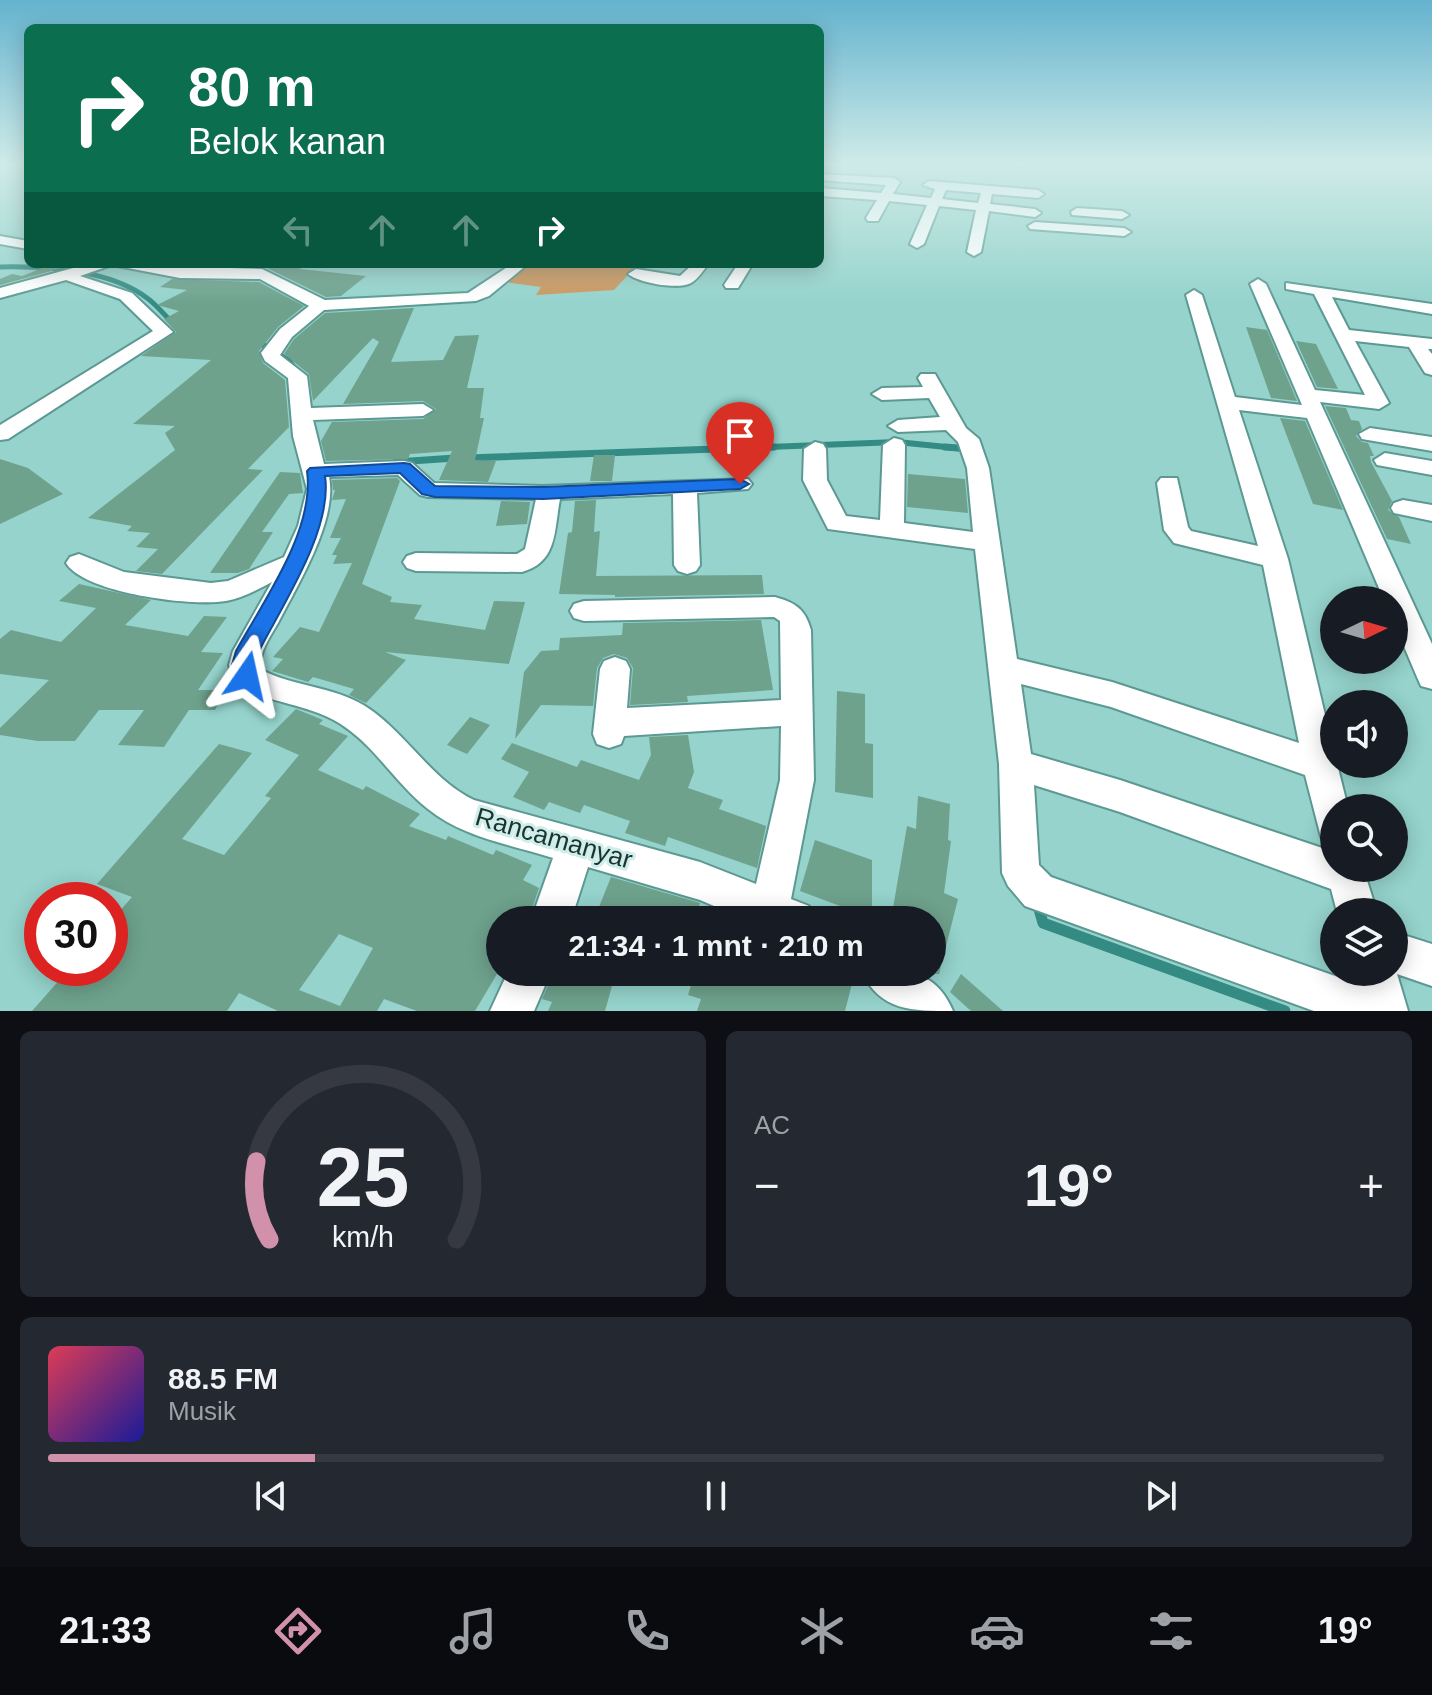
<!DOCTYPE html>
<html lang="id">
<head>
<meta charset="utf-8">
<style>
	body { margin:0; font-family:Arial,sans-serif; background:#242831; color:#f1f3f6; height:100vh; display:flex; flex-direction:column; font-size:30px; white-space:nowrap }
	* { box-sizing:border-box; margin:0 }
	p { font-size:26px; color:#9ea1a6 }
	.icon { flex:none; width:44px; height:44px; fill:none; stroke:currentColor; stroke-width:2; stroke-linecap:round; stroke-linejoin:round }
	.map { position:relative; height:1011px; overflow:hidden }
	.panel { display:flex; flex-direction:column; gap:20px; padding:20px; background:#0d0f14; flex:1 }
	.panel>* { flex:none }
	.hud { position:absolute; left:24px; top:24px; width:800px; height:244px; border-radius:12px; box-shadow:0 4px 20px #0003; background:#0b6e4f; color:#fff; overflow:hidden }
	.needle { width:52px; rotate:85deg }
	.controls { position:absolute; left:1320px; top:586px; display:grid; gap:16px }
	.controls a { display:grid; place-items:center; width:88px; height:88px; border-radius:50%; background:#171b24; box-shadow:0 4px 20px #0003; font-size:40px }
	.speed { position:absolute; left:24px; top:882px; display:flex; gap:16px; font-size:40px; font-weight:700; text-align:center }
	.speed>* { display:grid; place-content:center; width:104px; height:104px; border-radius:50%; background:#171b24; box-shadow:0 4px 20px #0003; line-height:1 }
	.speed .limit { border:12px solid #d22; background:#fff; color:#111 }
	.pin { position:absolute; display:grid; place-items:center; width:68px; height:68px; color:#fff; margin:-82px -34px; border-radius:50% 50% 50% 0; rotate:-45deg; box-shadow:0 0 8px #0007 }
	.pin .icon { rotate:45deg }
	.me { position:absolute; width:88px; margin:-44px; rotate:11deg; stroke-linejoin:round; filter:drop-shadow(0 0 6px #0008) }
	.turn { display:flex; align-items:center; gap:28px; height:168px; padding:0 32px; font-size:36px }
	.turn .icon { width:104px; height:104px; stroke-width:2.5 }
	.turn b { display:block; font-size:56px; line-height:68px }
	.lanes { display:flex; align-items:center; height:76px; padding:0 32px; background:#0003; justify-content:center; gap:40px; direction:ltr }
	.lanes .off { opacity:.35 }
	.big { font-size:60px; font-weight:700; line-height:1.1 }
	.panel .tile { flex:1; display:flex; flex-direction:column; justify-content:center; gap:12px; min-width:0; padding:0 28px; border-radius:12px; background:#242831 }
	.panel .dial { align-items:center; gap:0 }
	.dial svg { height:208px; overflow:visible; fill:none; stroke:#363941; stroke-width:7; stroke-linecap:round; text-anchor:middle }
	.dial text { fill:#f1f3f6; stroke:none }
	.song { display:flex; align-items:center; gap:24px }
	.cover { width:96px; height:96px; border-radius:12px; background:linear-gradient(135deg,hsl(350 70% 55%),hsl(240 70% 35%)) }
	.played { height:8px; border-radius:4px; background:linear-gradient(90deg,#d291aa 20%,#363941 20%) }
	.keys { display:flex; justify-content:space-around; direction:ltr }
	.heat { display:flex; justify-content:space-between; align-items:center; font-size:44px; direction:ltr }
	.panel .tiles { flex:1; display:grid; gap:20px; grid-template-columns:1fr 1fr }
	.tile:last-child { grid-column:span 2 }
	.trip { position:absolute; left:486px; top:906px; width:460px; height:80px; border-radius:40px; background:#171b24; box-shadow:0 4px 20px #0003; font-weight:700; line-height:80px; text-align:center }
	.dock { display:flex; height:128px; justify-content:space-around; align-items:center; background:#090b0e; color:#9ea1a6 }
	.dock .icon { width:56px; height:56px }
	.dock .on { color:#d291aa }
	.dock b { font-size:36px; color:#f1f3f6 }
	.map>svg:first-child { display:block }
	.green { fill:#cb965d }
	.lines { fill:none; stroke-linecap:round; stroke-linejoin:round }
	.stream-far3 { stroke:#348b84; stroke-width:5 }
	.stream-far2 { stroke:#348b84; stroke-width:6 }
	.stream-far1 { stroke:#348b84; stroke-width:7 }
	.stream { stroke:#348b84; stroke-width:11 }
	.building { fill:#6ea28d; fill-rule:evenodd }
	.minor-casing { stroke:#5c9992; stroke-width:4 }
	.minor { fill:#fff; fill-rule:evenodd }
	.route { fill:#1a73e8; stroke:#114b97; stroke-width:2 }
	.labels { text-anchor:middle; stroke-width:6; stroke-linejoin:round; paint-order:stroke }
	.near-street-label { font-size:26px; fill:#1a3331; stroke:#cfede9 }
</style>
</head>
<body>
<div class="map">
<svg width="1432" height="1011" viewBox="0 0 1432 1011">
	<rect width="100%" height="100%" fill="#95d3cc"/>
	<path class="green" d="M528 264H638L614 290 536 295 541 287 505 282Z"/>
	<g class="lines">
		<path class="stream-far3" d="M0 267C46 266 108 269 147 298 157 305 165 316 174 324"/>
		<g class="stream-far2">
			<path d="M255 340 289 361 302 379"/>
			<path d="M720 449 897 442 966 449"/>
		</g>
		<g class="stream-far1">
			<path d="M945 447 970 449"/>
			<path d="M468 458 774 447"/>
			<path d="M396 462 455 458"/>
		</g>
		<path class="stream" d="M1037 902 1043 923 1285 1011"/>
	</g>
	<g class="building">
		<path d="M53 264H77L0 285V279L12 274 22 276Z"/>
		<path d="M194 264H305L300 269 366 276 341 296 326 297 263 266Z"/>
		<path d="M172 279 259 282 304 306 278 327 259 351 263 363 285 380 289 427 248 469 263 470 162 574 136 571 158 549 136 547 150 533 127 531 132 526 88 518 175 450 165 433 175 426 133 424 211 360 141 356 176 332 164 319 179 311 157 305 187 290 160 287Z"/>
		<path d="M414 308 391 362 443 360 455 336 479 335 467 388H484L480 418H484L475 460 496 461 488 482 439 480 452 451 410 454 408 459 326 461 321 441 332 422 423 419 436 409 423 401 343 404 379 342 373 338 313 401 309 374 284 354 294 339 325 313Z"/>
		<path d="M1246 327 1267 330 1297 401 1271 398Z"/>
		<path d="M1296 341 1316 344 1338 389 1317 387Z"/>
		<path d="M1325 406 1346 408 1351 420 1359 421 1362 429 1356 436 1362 442 1368 443 1374 456H1370L1371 462 1392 501 1388 510 1399 517 1411 544 1387 539Z"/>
		<path d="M1280 418 1305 421 1343 510 1313 504Z"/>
		<path d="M594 455H615L612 481H590Z"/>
		<path d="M0 459 28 468 63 494 0 524Z"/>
		<path d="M280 472 300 473 303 493 289 494 262 532H273L249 569 238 573H210Z"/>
		<path d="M908 474 965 479 968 513 907 507Z"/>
		<path d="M397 478 400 481 362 584 392 597 390 602 422 605 414 619 485 630 494 601 525 602 509 664 385 652 406 660 366 703 349 695 354 689 313 677 308 682 272 671 283 659 273 657 300 627 319 632 352 563 333 564 337 555H332L341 538H330L346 499 332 500 335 490H333L332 480Z"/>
		<path d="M596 500 594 532 600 531 596 576 762 575 764 594 615 597V595L559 594 568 533 572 532 575 501Z"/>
		<path d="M501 501 530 502 527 524 496 526Z"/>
		<path d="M79 584 151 600 125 625 188 636 204 616 227 617 201 652 223 653 198 690H226L215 710H189L164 747 118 745 144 710H99L75 741H38L0 735V728L49 680 0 674V639L11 630 61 642 96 608 59 601Z"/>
		<path d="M761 620 773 690 687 696 688 702 630 705 633 668 627 658 614 654 603 658 597 668 593 706 541 705 515 739 524 672 541 651 559 650 560 638 622 635 623 623Z"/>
		<path d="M837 691 865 694V743L873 744V798L835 792Z"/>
		<path d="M296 709 323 720 319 724 348 736 318 770 363 790 366 786 420 814 409 826 446 840 448 836 493 855 496 850 532 865 523 880 539 888 528 920H500V969L475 1011H417L384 999 377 1011H278L239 993 227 1011H32L70 968H110V922L132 897 97 884 219 744 252 753 182 839 224 855 271 798 265 796 299 755 265 740ZM339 934 373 948 340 1006 299 990Z"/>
		<path d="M470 717 490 725 467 754 447 745Z"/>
		<path d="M688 735 694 772 688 788 723 800 719 809 766 826 757 868 668 837 665 846 625 833 630 821 584 805 580 813 549 802 544 810 513 797 529 772 501 759 512 743 577 767 581 760 639 780 651 755 649 737Z"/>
		<path d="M918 796 950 804 948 840 951 841 944 893 958 899 939 974H932V920H891L907 826 916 829Z"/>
		<path d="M815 840 872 860V918L800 891Z"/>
		<path d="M611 877 700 903 695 920H620L597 912Z"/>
		<path d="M554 972H592L590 980 612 986 605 1011H548L552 1002 542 999Z"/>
		<path d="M695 972H855L845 1011H697L701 999 688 995Z"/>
		<path d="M961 974 1003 1011H971L950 992Z"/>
	</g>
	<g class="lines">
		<defs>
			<g id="minor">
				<path d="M820 174 894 178 900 182 893 194 931 198 935 189 923 185 929 181 1038 190 1044 194 1038 198 992 194 990 204 1035 209 1041 213 1035 217 989 211 981 252 974 256 967 252 976 210 939 206 924 244 917 248 910 244 927 205 889 201 878 221H868L866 218 877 200 820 196V188L881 193 886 185 820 180ZM946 190 981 193 978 203 942 199Z"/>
				<path d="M1077 208 1122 211 1129 215 1122 219 1072 215 1071 212Z"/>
				<path d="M1035 222 1124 228 1131 232 1124 236 1030 229 1028 226Z"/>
				<path d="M0 236 28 241V249L0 244Z"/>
				<path d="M88 264 262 269 325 300 468 293 512 264H528L489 296 476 301 324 310 292 337 280 355 307 376 311 408 423 404 433 410 423 416 313 420 324 464 404 461 412 463 434 483 542 486 748 479 752 484 748 489 697 493 700 565 696 571 687 574 678 571 674 565 673 494 560 499C554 530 558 562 522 572L416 571 407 568 403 562 407 556 416 553 517 554 525 549 536 499 428 497 420 495 398 475 329 477C338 520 297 586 278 623 270 637 259 652 260 669 293 687 333 686 365 706 406 732 430 779 474 800L700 862 756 884 780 780 781 726 624 736 621 744 609 748 597 744 593 734 600 669 604 661 615 657 626 661 630 669 627 708 781 700 780 621 774 617 584 621 574 618 570 611 574 604 584 601 775 597C796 603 805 609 811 630L814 780 791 899 809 906 815 920H747L700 900 588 867 571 920H531L553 858C512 845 462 837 428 809 397 785 377 749 345 727 313 704 270 704 236 685L229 665 233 651 272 582C257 590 242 598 226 601 192 607 84 593 66 563L70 557 79 554 124 572 211 583 228 581 284 557 298 526 307 489 293 436 288 378 265 361 261 353 280 329 309 306 260 279 180 278 112 265 80 276 132 293 173 332 8 439 0 440V425L153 331 120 299 66 280 0 298V288Z"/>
				<path d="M693 264H708C704 270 698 279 691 283 678 290 639 283 628 274L636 269 680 276Z"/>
				<path d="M738 264 752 265 738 288H726L724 285Z"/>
				<path d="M1258 279 1266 284 1315 390 1365 395 1314 294 1286 289V283L1432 304V314L1332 297 1349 330 1432 339V349H1428L1432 354V375L1425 373 1409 347 1355 341 1389 403 1379 409 1320 402 1432 644V689L1421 686 1417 677 1394 623V600H1384L1307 418 1239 410 1288 559 1334 753V764H1337L1348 808H1334V842L1321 837 1305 775 1111 707 1021 684 1031 754 1120 780 1334 852V868H1363L1377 912H1337L1331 889 1120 812 1034 785 1039 865 1051 877 1358 984 1355 972H1394V932L1432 944V986L1397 974 1408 1011H1314L1025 906 1008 886 1002 873 999 764 975 549 828 529 803 480 804 449 815 442 823 444 826 449 827 480 846 516 880 520 883 445 894 438 902 440 905 445 904 523 973 532 967 468 958 442 946 430 898 432 888 426 898 420 940 417 929 398 882 400 872 394 882 388 923 387 918 378 921 374H935L966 428 979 439 989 468 1017 659 1112 682 1299 743 1263 565 1174 543 1164 530 1157 483 1161 478H1177L1188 527 1191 531 1258 546 1186 295 1194 290 1202 295 1235 397 1302 405 1250 284Z"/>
				<path d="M1370 428 1432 437V451L1362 439 1359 434Z"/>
				<path d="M1385 453 1432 461V475L1377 465 1374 460Z"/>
				<path d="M1403 500 1432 505V521L1394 513 1391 508 1394 503Z"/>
				<path d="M508 972H551L534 1011H490Z"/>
				<path d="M862 972C903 972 934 966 953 1011 912 1011 880 1011 862 972Z"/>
			</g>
		</defs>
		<use href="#minor" class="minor-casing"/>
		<use href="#minor" class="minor"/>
	</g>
	<linearGradient id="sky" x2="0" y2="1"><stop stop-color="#64b3ce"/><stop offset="0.54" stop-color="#cfebe8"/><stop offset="1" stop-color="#cfebe8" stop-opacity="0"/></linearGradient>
	<rect width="1432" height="304" fill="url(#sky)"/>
	<path class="route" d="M404 463 410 464 435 486 543 487 740 479 749 484 740 489 543 499 435 497 422 494 400 473 325 476C333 529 283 604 259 651L255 665 258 676 255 683 247 686 239 683 232 665 236 651C264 600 315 530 307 471L310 468Z"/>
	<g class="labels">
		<g class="near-street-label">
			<text transform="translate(554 838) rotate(16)" y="9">Rancamanyar</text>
		</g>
	</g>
</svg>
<div class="controls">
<a><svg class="needle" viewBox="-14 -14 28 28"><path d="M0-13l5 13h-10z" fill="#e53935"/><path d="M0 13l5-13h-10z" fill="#9ea1a6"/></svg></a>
<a><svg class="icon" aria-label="sound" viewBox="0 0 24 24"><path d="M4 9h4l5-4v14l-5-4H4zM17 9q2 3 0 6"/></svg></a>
<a><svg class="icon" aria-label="search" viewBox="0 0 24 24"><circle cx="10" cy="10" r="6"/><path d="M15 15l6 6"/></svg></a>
<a><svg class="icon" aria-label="layers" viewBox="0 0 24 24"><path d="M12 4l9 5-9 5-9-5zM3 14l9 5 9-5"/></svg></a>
</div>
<div class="speed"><div class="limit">30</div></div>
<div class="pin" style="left:740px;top:484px;background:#d93025"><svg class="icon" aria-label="arrive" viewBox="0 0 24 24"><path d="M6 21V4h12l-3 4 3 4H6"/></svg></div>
<svg class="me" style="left:247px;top:676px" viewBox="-20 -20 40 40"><path d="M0-17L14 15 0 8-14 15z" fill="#1a73e8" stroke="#fff" stroke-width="4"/></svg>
<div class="trip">21:34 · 1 mnt · 210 m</div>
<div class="hud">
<div class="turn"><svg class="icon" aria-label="right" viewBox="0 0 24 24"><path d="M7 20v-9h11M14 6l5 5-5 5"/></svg><div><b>80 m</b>Belok kanan</div></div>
<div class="lanes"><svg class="icon off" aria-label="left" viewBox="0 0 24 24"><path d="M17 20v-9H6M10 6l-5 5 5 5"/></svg><svg class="icon off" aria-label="ahead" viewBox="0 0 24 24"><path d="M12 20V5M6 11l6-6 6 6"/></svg><svg class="icon off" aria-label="ahead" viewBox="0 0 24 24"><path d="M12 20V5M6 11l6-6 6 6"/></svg><svg class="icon" aria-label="right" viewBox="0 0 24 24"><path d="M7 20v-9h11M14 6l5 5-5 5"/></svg></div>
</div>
</div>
<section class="panel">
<div class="tiles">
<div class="tile dial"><svg viewBox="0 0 100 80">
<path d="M14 69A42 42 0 1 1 86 69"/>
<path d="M14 69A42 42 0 0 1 9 39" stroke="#d291aa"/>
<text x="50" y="56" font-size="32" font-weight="700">25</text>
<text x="50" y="72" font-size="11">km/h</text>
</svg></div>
<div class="tile"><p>AC</p>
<div class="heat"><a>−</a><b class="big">19°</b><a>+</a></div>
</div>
<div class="tile">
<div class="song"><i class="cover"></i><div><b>88.5 FM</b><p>Musik</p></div></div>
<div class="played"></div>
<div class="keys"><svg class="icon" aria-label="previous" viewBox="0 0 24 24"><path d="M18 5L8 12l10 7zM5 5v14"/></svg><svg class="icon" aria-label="pause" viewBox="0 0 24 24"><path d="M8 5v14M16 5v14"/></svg><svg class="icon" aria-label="next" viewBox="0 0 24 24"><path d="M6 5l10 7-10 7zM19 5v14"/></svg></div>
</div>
</div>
</section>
<nav class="dock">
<b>21:33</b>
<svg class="icon on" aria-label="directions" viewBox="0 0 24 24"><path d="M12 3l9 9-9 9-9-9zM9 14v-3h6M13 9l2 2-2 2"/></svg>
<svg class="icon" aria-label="music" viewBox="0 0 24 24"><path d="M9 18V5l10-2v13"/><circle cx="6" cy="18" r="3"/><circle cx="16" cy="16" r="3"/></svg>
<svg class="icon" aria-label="phone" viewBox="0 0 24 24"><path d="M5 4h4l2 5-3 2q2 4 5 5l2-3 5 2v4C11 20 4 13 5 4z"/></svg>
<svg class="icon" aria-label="climate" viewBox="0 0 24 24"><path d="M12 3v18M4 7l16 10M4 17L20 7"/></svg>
<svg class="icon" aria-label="car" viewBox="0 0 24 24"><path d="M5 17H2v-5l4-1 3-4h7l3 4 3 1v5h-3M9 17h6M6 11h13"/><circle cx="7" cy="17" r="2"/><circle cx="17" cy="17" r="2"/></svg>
<svg class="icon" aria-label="filters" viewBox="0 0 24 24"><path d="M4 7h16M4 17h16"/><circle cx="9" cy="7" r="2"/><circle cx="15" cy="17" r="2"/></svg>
<b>19°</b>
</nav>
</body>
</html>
